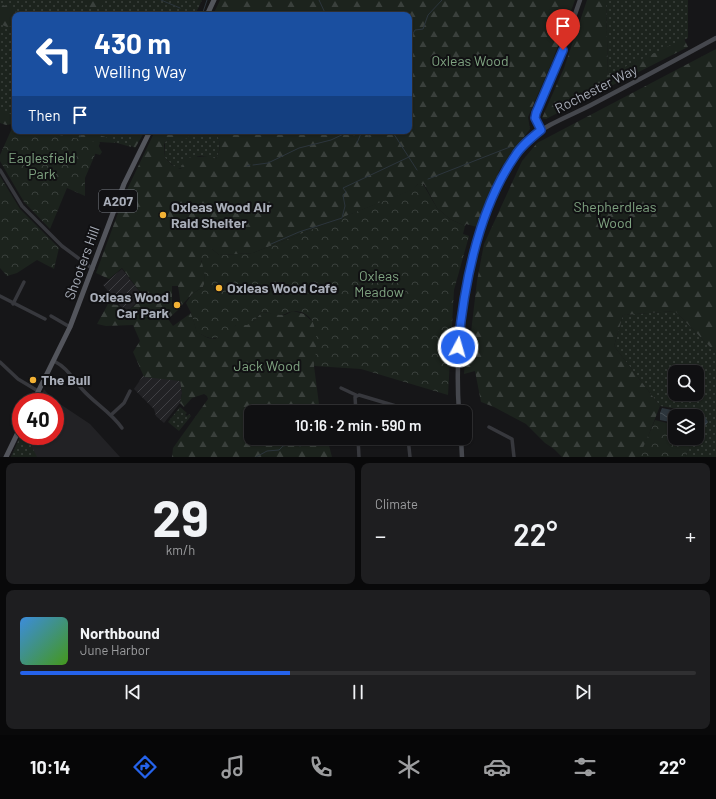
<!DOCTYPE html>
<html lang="en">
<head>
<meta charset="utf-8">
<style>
	body { margin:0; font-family:Barlow,sans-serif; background:#1e1e20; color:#f1f3f6; height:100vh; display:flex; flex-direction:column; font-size:15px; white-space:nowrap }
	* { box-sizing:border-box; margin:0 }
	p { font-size:13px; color:#9c9d9f }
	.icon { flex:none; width:22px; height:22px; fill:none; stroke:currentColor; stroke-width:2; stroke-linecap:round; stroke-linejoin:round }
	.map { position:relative; height:457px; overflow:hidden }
	.side { display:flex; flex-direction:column; gap:6px; padding:6px; background:#09090a; flex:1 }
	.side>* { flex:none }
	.top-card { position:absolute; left:12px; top:12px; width:400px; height:122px; border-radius:8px; box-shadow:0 1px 3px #0004,0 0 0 1px #303032; background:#1a4fa0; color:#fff; overflow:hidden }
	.buttons { position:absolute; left:668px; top:365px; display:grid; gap:8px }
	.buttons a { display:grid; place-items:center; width:36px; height:36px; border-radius:8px; background:#101012; box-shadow:0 1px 3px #0004,0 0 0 1px #303032; font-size:20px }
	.speed { position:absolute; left:12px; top:393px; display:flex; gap:8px; font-size:20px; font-weight:700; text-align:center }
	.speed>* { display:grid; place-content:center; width:52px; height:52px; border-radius:50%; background:#101012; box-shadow:0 1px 3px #0004,0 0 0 1px #303032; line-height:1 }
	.speed .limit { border:6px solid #d22; background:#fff; color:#111 }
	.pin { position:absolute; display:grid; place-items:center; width:34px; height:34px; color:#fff; margin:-41px -17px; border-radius:50% 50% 50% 0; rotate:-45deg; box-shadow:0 0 4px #0007 }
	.pin .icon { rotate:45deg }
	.me { position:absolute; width:44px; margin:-22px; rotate:6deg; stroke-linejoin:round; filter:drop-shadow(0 0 3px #0008) }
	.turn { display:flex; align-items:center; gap:14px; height:84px; padding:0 16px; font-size:18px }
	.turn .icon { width:52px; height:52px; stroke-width:2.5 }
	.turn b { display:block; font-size:28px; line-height:34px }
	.then { display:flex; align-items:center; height:38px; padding:0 16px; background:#0003; gap:8px; font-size:15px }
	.big { font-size:30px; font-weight:600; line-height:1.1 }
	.side .tile { flex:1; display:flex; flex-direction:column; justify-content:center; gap:6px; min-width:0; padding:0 14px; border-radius:8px; background:#1e1e20 }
	.side .dial { align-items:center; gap:0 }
	.dial b { font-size:52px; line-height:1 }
	.song { display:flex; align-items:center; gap:12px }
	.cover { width:48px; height:48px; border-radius:6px; background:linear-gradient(135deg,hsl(210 70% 55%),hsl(100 70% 35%)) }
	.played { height:4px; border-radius:2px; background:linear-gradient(90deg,#2563eb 40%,#303032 40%) }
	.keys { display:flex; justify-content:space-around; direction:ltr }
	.heat { display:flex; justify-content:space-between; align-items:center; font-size:22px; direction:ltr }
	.side .tiles { flex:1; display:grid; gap:6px; grid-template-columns:1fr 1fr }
	.tile:last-child { grid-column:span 2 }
	.trip { position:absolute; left:244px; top:405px; width:228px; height:40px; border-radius:8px; background:#101012; box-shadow:0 1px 3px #0004,0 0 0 1px #303032; font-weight:600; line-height:40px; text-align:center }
	.tabs { display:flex; height:64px; justify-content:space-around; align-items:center; background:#060607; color:#9c9d9f }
	.tabs .icon { width:28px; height:28px }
	.tabs .current { color:#2563eb }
	.tabs b { font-size:18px; color:#f1f3f6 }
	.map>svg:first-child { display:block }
	.built { fill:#222225 }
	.industrial { fill:url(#industrial-furrows) }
	.grass { fill:url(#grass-dots); fill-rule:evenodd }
	.forest { fill:url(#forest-firs) }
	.park { fill:url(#park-crowns) }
	.water { fill:url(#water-waves) }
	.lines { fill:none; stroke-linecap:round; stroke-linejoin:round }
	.stream { stroke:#2c353c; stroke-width:1 }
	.street { stroke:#37383d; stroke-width:3.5 }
	.secondary { stroke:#45474d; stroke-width:4.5 }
	.primary { stroke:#53555c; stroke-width:5 }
	.route-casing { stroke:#184099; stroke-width:10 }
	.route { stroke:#2563eb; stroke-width:7 }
	.poi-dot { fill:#f2b134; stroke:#111113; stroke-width:1.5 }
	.labels { text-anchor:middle; stroke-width:4; stroke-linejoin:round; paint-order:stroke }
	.shield { fill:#111113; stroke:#7b7e86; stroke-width:1 }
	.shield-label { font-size:13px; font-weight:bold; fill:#a8adb8 }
	.park-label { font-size:14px; fill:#7fa381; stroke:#111113 }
	.street-label { font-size:14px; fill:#a8adb8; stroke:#111113 }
	.poi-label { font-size:14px; font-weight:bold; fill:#a8adb8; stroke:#111113; text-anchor:start }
</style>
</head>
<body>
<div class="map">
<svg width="716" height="457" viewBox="0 0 716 457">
	<defs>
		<pattern id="industrial-furrows" width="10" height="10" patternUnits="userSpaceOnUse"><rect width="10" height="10" fill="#222225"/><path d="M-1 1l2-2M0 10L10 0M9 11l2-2" fill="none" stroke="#3f3f43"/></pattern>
		<pattern id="grass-dots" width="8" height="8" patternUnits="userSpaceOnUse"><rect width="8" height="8" fill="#1c231d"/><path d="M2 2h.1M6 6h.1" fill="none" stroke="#3a403c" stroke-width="1.8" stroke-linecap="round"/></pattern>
		<pattern id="forest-firs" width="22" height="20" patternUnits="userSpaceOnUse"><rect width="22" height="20" fill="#1c231d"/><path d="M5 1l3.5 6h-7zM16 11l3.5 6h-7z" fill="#3a403c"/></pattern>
		<pattern id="park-crowns" width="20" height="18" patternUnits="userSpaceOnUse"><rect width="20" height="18" fill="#1c231d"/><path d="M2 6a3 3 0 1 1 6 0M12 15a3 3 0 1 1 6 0" fill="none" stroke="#3a403c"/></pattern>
		<pattern id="water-waves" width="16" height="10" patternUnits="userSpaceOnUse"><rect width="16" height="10" fill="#2c353c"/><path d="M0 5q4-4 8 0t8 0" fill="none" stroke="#485056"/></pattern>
	</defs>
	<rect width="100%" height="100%" fill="#161618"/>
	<path class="built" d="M44 389 51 398 90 424 120 457H11L21 435 55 436V402H38Z"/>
	<g class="industrial">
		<path d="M122 269 143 296 126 313 103 285Z"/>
		<path d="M145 373 180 381 182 393 180 403 164 423 156 416 154 409 134 389Z"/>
	</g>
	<g class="grass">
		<path d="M0 0H202L195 15H15V124L0 121Z"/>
		<path d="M606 0H688V38L608 75Z"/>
		<path d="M57 131H139L131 147 103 139Z"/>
		<path d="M190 131H215C221 140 221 150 216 159 210 158 206 155 199 156 191 158 186 171 176 168L164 157 165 145 164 142 189 134Z"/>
		<path d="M675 311 716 353V457H685L694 438H697V416H693L695 412 660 406 614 346 623 315ZM675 372H697V394H675Z"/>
		<path d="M180 407 187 413 185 415 187 416 189 414 191 416 179 431 168 422Z"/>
		<path d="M22 438 31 445 37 457H11L19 439Z"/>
	</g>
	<g class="forest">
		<path d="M79 0H101L102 6 100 9 89 7 86 1Z"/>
		<path d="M220 0H575L552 62 528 117 530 129 500 169 477 227 466 224 465 226 450 219 437 208 424 184H418L412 190 253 253 219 255 212 249 201 261 204 266 205 282 203 287 192 294 181 306 178 286H172V304L174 308 177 307 178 310 168 319 173 326 191 313 197 332 208 338 215 339 226 333 236 325 253 322 262 312 285 315 293 311 304 314 313 322 317 333V349L314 366 320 412H251V438H327L332 457H172L173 448 208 399 207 396 204 394 192 398 184 407 180 403 182 393 180 381 144 377 133 352 140 341 133 325 106 326 97 324 108 304 118 305 126 313 144 297 122 268 109 279 96 273 125 194 155 131H190L188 138C179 141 171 139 164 142V157L172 165 180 169 182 168 184 158 209 156 216 159C221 150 221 140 215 131H409V15H213Z"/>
		<path d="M587 0H606L608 75 684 39 688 47 546 119 542 118 564 68Z"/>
		<path d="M3 5 27 15 37 13 42 15H15V26L7 27 0 24V6Z"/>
		<path d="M716 49V353L675 311 623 315 614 346 660 406 640 457H562L554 449 545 443 526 424 494 407 481 402 475 371 464 374 465 358H468L477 281 484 244 522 161 537 143Z"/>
		<path d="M4 110 15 117V127L12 124 6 125 0 123V112Z"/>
		<path d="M16 131C35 131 104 128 115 143L100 142 98 145 102 152 100 155Z"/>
		<path d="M136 131H145L135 148 130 145Z"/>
	</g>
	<g class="park">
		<path d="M13 126H15V131H39L100 143 85 178V196L67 188 50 229 24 202 0 161V155Z"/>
		<path d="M0 176 20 209 59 248 54 269 37 260 17 273 7 276 0 268Z"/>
		<path d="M418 184H423L437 208 450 219 465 226 463 234 469 236 454 290 448 395 361 369 314 366C317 347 322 313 295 311 290 311 285 315 280 315 273 315 268 312 262 312L253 322 247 325H236C231 332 219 340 210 338 205 337 202 334 197 333L191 313 186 303 192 294 203 287C208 274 200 264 201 252L205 248 212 249 219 255 253 253 411 190Z"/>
		<path d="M655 420 675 425V438H694L685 457H639Z"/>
	</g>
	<path class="water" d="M662 408 705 417 708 422 704 427 697 426V416H675V423L660 420V413Z"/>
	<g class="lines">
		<g class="stream">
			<path d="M161 0 180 8"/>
			<path d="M319 0 326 15"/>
			<path d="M202 15 207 0"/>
			<path d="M409 41 415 30 423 29 428 15 442 0"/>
			<path d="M366 131 369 137"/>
			<path d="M392 131 417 170"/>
			<path d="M354 135 361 132"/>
			<path d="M80 137 82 131"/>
			<path d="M357 143 362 131"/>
			<path d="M253 165 268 163 299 148 331 140 350 131"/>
			<path d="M247 166 250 165"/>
			<path d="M428 179 510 147"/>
			<path d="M271 244 299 232 342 218 345 206 343 195 346 192 343 188 409 157"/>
			<path d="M256 457 267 451 279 450 283 446 294 444 300 446 316 441H327"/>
		</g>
		<g class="street">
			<path d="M0 170 22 206 62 246 93 269"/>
			<path d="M0 296 45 319"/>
			<path d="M13 304 24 282"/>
			<path d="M51 316 70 327"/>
			<path d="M54 361C69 369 71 377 82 389 94 403 111 412 122 428"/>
			<path d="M0 362 18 379 38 391"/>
			<path d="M341 388 356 395"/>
			<path d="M356 412 355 397 359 395 416 412"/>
			<path d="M111 415 124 403 130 391"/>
			<path d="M489 427 512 439 514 457"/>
			<path d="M358 438 359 457"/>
			<path d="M408 438 410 457"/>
		</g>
		<g class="secondary">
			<path d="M541 130 535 118 536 113 558 63 580 0"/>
			<path d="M459 412C454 341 464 274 489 208 499 183 510 157 530 139 548 123 570 116 591 105 633 83 674 61 716 38"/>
			<path d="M461 438 462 457"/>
		</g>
		<g class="primary">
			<path d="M207 15 214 0"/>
			<path d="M33 402 70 327 124 184 150 131"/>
			<path d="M6 457 21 426"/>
		</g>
	</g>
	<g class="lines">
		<defs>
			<path id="route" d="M458 347C464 285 479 208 515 156 521 146 531 138 541 130L535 118 536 113 563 50"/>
		</defs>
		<use href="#route" class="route-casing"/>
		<use href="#route" class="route"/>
	</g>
	<g class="poi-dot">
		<circle cx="163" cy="215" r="4"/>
		<circle cx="219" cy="288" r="4"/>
		<circle cx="177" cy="305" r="4"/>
		<circle cx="33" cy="380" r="4"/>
	</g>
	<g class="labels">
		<rect class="shield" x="99" y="190" width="38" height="22" rx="3"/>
		<g class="shield-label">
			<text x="118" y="206">A207</text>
		</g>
		<g class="park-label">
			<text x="470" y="66">Oxleas Wood</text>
			<text x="42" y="163">Eaglesfield<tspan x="42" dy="16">Park</tspan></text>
			<text x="615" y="212">Shepherdleas<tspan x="615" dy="16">Wood</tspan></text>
			<text x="379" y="281">Oxleas<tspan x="379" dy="16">Meadow</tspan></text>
			<text x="267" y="371">Jack Wood</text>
		</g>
		<g class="street-label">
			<text transform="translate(596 89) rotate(-27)" y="5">Rochester Way</text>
			<text transform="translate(82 263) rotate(-70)" y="5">Shooters Hill</text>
		</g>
		<g class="poi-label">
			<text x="171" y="212">Oxleas Wood Air<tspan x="171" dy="16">Raid Shelter</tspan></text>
			<text x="227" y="293">Oxleas Wood Cafe</text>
			<text x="169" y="302" text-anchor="end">Oxleas Wood<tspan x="169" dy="16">Car Park</tspan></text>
			<text x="41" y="385">The Bull</text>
		</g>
	</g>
</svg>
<div class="buttons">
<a><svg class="icon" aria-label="search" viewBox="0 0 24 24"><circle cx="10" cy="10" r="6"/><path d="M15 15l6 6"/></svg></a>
<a><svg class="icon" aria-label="layers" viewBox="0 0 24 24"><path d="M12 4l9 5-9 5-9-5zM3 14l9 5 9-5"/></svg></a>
</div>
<div class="speed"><div class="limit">40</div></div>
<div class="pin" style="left:563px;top:50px;background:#d93025"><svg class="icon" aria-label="arrive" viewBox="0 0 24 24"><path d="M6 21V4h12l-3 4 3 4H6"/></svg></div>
<svg class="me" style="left:458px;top:347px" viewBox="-20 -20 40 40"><circle r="17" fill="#2563eb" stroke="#fff" stroke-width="3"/><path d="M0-11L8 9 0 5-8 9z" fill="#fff"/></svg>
<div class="trip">10:16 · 2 min · 590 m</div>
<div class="top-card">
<div class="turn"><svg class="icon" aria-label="left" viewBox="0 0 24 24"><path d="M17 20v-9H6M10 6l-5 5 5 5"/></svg><div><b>430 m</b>Welling Way</div></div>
<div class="then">Then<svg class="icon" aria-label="arrive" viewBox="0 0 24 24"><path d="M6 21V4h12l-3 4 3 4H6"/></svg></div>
</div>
</div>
<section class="side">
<div class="tiles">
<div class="tile dial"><b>29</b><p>km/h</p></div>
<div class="tile"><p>Climate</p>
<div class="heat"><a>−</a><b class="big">22°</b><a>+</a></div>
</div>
<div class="tile">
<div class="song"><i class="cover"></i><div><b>Northbound</b><p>June Harbor</p></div></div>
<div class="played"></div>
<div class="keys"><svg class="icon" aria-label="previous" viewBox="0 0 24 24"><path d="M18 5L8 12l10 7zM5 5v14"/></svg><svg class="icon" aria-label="pause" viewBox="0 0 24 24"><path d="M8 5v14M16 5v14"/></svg><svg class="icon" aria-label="next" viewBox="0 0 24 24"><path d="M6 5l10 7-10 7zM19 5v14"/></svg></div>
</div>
</div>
</section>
<nav class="tabs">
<b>10:14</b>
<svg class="icon current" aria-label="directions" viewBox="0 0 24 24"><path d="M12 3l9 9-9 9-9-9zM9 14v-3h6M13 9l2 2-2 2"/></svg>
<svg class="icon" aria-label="music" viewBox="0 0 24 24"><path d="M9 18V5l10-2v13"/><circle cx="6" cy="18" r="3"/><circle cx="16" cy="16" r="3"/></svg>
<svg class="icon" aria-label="phone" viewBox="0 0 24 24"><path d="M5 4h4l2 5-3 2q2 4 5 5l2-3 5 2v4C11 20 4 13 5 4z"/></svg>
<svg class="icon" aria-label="climate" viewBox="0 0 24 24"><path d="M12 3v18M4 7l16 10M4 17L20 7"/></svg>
<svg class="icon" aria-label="car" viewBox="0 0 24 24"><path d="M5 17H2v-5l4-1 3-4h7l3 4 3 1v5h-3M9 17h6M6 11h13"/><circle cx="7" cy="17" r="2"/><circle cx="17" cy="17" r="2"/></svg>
<svg class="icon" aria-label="filters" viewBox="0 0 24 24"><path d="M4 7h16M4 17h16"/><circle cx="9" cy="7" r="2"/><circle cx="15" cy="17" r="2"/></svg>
<b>22°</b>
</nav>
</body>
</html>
